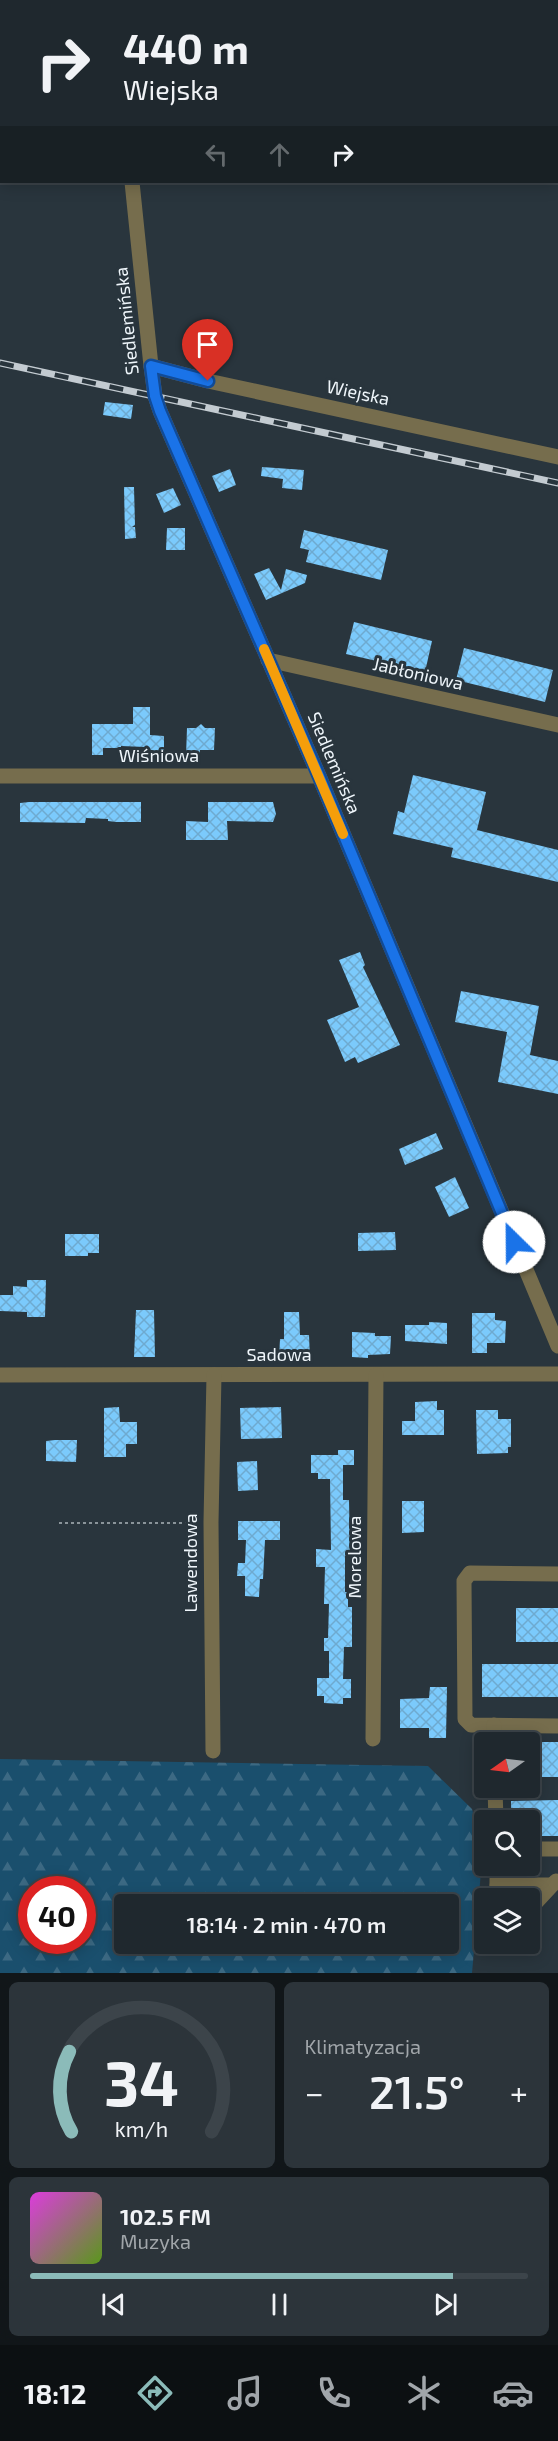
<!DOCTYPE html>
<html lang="pl">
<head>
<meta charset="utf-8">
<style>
	body { margin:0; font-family:"Exo 2",sans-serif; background:#2c343a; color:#f1f3f6; height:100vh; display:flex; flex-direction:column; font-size:22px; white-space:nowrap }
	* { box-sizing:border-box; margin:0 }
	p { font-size:20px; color:#a1a6aa }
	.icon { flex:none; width:33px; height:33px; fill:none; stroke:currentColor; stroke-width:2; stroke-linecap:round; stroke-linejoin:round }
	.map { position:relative; height:1973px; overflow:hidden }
	.details { display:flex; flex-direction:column; gap:9px; padding:9px; background:#111619; flex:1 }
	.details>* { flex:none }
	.guide { position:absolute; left:0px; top:0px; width:558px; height:183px; box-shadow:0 3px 15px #0003,0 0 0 2px #3c444a; background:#1f282e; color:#f1f3f6; overflow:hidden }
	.needle { width:39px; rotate:256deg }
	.controls { position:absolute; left:474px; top:1732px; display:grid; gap:12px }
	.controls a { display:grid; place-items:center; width:66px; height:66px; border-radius:6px; background:#1f282e; box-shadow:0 3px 15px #0003,0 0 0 2px #3c444a; font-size:30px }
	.speed { position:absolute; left:18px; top:1876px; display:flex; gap:12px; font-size:30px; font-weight:700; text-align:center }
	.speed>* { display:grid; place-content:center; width:78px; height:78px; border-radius:50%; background:#1f282e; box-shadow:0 3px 15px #0003,0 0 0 2px #3c444a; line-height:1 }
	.speed .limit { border:9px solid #d22; background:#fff; color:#111 }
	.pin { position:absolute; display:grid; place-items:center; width:51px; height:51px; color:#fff; margin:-62px -26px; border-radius:50% 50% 50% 0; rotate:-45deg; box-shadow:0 0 6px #0007 }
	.pin .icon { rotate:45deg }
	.me { position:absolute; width:66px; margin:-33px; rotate:337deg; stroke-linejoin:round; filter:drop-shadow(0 0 4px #0008) }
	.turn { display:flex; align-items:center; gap:21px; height:126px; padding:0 24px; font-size:27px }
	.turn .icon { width:78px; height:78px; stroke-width:2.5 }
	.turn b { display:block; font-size:42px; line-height:51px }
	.lanes { display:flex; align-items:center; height:57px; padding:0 24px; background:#0003; justify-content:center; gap:30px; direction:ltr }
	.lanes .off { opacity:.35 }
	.big { font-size:45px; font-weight:600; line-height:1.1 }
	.details .card { flex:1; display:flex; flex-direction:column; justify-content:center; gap:9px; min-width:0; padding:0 21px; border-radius:9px; background:#2c343a }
	.details .dial { align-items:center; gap:0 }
	.dial svg { height:156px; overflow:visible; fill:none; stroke:#3c444a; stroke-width:7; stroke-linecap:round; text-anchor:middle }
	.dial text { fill:#f1f3f6; stroke:none }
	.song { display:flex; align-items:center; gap:18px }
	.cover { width:72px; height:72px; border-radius:9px; background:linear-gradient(135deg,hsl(300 70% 55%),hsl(90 70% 35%)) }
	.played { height:6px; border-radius:3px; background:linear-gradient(90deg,#8bbbb9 85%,#3c444a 85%) }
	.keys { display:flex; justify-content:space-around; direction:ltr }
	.heat { display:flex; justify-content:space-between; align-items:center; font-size:33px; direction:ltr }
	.details .tiles { flex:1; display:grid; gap:9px; grid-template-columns:1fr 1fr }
	.card:last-child { grid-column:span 2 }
	.trip { position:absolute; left:114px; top:1894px; width:345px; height:60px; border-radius:6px; background:#1f282e; box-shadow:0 3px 15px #0003,0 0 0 2px #3c444a; font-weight:600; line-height:60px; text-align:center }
	.menu { display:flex; height:96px; justify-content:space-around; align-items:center; background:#0c1012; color:#a1a6aa }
	.menu .icon { width:42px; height:42px }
	.menu .current { color:#8bbbb9 }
	.menu b { font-size:27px; color:#f1f3f6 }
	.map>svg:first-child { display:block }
	.forest { fill:url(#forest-firs); fill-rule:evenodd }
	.building { fill:url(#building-cross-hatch) }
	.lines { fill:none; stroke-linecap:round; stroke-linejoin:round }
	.path { stroke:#8a949a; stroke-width:2; stroke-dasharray:3 3; stroke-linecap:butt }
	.minor { stroke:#766d4d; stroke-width:15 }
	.rail-casing { stroke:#c3cbd1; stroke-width:7 }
	.rail { stroke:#29353d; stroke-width:4.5; stroke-dasharray:14; stroke-linecap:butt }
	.route-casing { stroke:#114b97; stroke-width:15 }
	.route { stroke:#1a73e8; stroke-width:10 }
	.slow { stroke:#f59e0b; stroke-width:10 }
	.labels { text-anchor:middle; stroke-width:6; stroke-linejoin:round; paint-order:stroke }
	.street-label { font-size:18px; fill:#eff6fb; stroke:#29353d }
</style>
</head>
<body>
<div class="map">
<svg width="558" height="1973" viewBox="0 0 558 1973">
	<defs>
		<pattern id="forest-firs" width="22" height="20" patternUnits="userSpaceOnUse" patternTransform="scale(1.5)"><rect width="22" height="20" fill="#1a4f6d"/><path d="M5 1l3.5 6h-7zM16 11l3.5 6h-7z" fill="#3c6983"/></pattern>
		<pattern id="building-cross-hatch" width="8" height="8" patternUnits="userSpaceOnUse" patternTransform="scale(1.5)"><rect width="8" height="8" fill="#7bcafc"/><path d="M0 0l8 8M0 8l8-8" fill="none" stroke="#6eaad0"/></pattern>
	</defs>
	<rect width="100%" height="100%" fill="#29353d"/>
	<path class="forest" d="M0 1759 428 1766 472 1809 483 1849 472 1973H0ZM32 1890H82V1941H32ZM124 1905H448V1944H124Z"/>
	<g class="building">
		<path d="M105 402 133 405 131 419 103 415Z"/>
		<path d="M262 467 304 470 302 490 282 488 283 479 261 476Z"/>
		<path d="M230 469 236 485 219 492 212 476Z"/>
		<path d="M124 487H134L135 525 132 527H135L136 538 125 539Z"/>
		<path d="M173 488 181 505 164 513 156 494Z"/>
		<path d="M167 528H185V550H166Z"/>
		<path d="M304 530 388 550 381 580 306 562 309 550 300 548Z"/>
		<path d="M269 568 281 590 286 569 307 575 305 583 266 600 254 574Z"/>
		<path d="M354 622 432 641 425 672 346 654Z"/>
		<path d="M464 648 553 670 545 702 456 680Z"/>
		<path d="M133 707H150V735L164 736V757H145V747L121 746V748H103V755H92V724H133Z"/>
		<path d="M201 724 205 728H215L214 750H200V757L186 756 187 728H196Z"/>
		<path d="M413 775 486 792 477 830 558 850V882L451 857 453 848 393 834 398 811 404 813Z"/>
		<path d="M29 802H141V822H116L108 821V819L86 818 85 823 20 822V803Z"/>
		<path d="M208 802H273L276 814 273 822 227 821 228 840H186V821L208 822Z"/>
		<path d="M360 952 365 965 363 967 400 1045 358 1063 355 1057 345 1062 327 1020 359 1007 339 960Z"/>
		<path d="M461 991 539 1006 530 1055 558 1061V1094L498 1082 507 1032 455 1022Z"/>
		<path d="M436 1133 443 1149 405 1165 399 1149Z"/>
		<path d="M455 1177 469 1208 449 1217 435 1187Z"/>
		<path d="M395 1232 396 1250 358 1251V1233Z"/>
		<path d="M65 1234H99V1253H88V1256H65Z"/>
		<path d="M27 1280H46L45 1317H27V1312L0 1311V1295H13V1286L27 1287Z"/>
		<path d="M136 1310H154L155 1357H134Z"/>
		<path d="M284 1312H299L300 1335H309L310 1358H279L280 1339H284Z"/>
		<path d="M472 1313H495V1320L506 1321 505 1343H487V1353H472Z"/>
		<path d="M429 1322 447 1323V1344L405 1341V1325H429Z"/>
		<path d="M352 1332 375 1333V1336H391L390 1354 368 1355V1358L352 1357Z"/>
		<path d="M437 1401V1410H444V1435H402V1421H415V1402Z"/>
		<path d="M119 1407 120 1422H137V1444H126V1457H104V1408Z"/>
		<path d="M281 1407 282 1438 241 1439 240 1408Z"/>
		<path d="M476 1410H498V1419H511V1447H508V1453L477 1454Z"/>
		<path d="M55 1440H77L76 1462 46 1461V1441Z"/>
		<path d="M338 1450H354V1465H343V1500H349L350 1556H345V1592H348V1607H352V1647H344L343 1679H351V1698H343V1704L324 1703V1696H317V1678H329V1651H324V1638H328L329 1604H324L325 1567H316V1549L331 1550 330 1479H318V1473H311V1455H338Z"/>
		<path d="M257 1461 258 1490 238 1491 237 1462Z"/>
		<path d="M402 1501H424V1532L402 1533Z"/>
		<path d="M238 1521H280V1540H265L263 1579H260L259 1597 245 1596V1576H237L238 1563H245L246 1540H238Z"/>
		<rect x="516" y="1608" width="42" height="34"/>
		<rect x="482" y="1664" width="76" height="33"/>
		<path d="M430 1687H447L446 1738H429V1728H400V1699L429 1698Z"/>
		<rect x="530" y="1742" width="28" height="35"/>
		<path d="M558 1800V1836H530V1821H511V1801Z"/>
	</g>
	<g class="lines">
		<path class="path" d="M59 1523H198"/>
		<g class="minor">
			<path d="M114 0V2"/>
			<path d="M132 182 151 366 155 396 160 411 319 776 558 1346"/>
			<path d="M151 366 208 381 558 457"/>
			<path d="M268 660 558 725"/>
			<path d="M0 776H319"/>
			<path d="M0 1375 558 1374"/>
			<path d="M558 1574 470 1573 464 1581 465 1719 471 1725 558 1726"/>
			<path d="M494 1725 495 1743"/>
			<path d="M373 1739 376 1375"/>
			<path d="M213 1751 211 1522 214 1375"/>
			<path d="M495 1788 496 1821"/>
			<path d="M530 1849H558"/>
			<path d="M497 1866V1899"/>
			<path d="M497 1885H552"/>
			<path d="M530 1909 556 1881"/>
		</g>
		<defs>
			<path id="rail" d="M0 363 558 483"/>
		</defs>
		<use href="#rail" class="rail-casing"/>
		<use href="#rail" class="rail"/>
	</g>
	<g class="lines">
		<defs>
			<path id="route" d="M208 381 151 366 155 396 160 411 319 776 514 1242"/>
		</defs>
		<use href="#route" class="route-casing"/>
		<use href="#route" class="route"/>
		<path class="slow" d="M264 649 343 834"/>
	</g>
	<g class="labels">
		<g class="street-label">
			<text transform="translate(127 321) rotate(-96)" y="6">Siedlemińska</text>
			<text transform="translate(358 393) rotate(12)" y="6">Wiejska</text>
			<text transform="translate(418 674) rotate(13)" y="6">Jabłoniowa</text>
			<text x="159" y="762">Wiśniowa</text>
			<text transform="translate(334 763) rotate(67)" y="6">Siedlemińska</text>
			<text x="279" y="1361">Sadowa</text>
			<text transform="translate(355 1557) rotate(-90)" y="6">Morelowa</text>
			<text transform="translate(191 1563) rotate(-90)" y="6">Lawendowa</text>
		</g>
	</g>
</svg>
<div class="controls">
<a><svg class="needle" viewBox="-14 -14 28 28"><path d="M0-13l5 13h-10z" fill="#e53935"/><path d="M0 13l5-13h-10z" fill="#a1a6aa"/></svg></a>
<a><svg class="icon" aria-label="search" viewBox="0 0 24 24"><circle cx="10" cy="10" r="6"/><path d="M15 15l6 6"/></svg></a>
<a><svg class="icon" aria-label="layers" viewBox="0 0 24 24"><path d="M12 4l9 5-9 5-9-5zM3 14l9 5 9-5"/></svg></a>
</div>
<div class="speed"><div class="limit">40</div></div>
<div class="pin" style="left:208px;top:381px;background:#d93025"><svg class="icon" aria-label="arrive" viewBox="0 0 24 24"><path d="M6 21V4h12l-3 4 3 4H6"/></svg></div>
<svg class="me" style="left:514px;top:1242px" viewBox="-20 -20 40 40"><circle r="19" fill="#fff"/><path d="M0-13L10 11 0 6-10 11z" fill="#1a73e8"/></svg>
<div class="trip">18:14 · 2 min · 470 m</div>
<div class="guide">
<div class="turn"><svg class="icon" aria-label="right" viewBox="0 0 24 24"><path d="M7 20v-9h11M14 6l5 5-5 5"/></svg><div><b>440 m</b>Wiejska</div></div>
<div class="lanes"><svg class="icon off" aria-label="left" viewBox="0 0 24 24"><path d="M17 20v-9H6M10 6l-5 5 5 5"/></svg><svg class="icon off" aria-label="ahead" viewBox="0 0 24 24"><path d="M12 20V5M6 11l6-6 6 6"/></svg><svg class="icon" aria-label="right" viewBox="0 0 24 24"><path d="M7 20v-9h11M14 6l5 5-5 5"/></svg></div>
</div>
</div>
<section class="details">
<div class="tiles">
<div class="card dial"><svg viewBox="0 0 100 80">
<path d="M14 69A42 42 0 1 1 86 69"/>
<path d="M14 69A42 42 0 0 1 13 28" stroke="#8bbbb9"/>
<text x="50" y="56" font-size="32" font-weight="700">34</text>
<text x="50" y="72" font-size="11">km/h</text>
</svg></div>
<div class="card"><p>Klimatyzacja</p>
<div class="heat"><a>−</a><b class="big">21.5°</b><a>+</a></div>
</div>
<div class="card">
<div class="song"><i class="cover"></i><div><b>102.5 FM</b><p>Muzyka</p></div></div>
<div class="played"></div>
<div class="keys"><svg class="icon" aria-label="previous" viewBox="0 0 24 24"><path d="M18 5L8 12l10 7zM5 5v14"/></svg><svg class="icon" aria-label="pause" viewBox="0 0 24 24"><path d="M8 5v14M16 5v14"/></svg><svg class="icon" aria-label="next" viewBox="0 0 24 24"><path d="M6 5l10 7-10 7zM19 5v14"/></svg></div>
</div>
</div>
</section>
<nav class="menu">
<b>18:12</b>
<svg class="icon current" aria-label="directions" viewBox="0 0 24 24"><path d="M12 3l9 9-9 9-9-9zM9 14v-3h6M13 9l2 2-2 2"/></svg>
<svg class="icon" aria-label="music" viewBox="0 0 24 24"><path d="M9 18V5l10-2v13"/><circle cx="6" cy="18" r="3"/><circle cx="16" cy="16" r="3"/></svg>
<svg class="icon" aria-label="phone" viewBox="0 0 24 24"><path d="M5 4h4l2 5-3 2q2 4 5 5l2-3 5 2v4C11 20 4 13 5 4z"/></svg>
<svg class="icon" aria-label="climate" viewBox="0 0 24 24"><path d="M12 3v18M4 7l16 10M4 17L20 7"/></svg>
<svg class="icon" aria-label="car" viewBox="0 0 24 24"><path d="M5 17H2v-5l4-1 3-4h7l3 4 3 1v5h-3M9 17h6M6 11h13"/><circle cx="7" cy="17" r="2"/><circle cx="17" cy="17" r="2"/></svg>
</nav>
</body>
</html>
